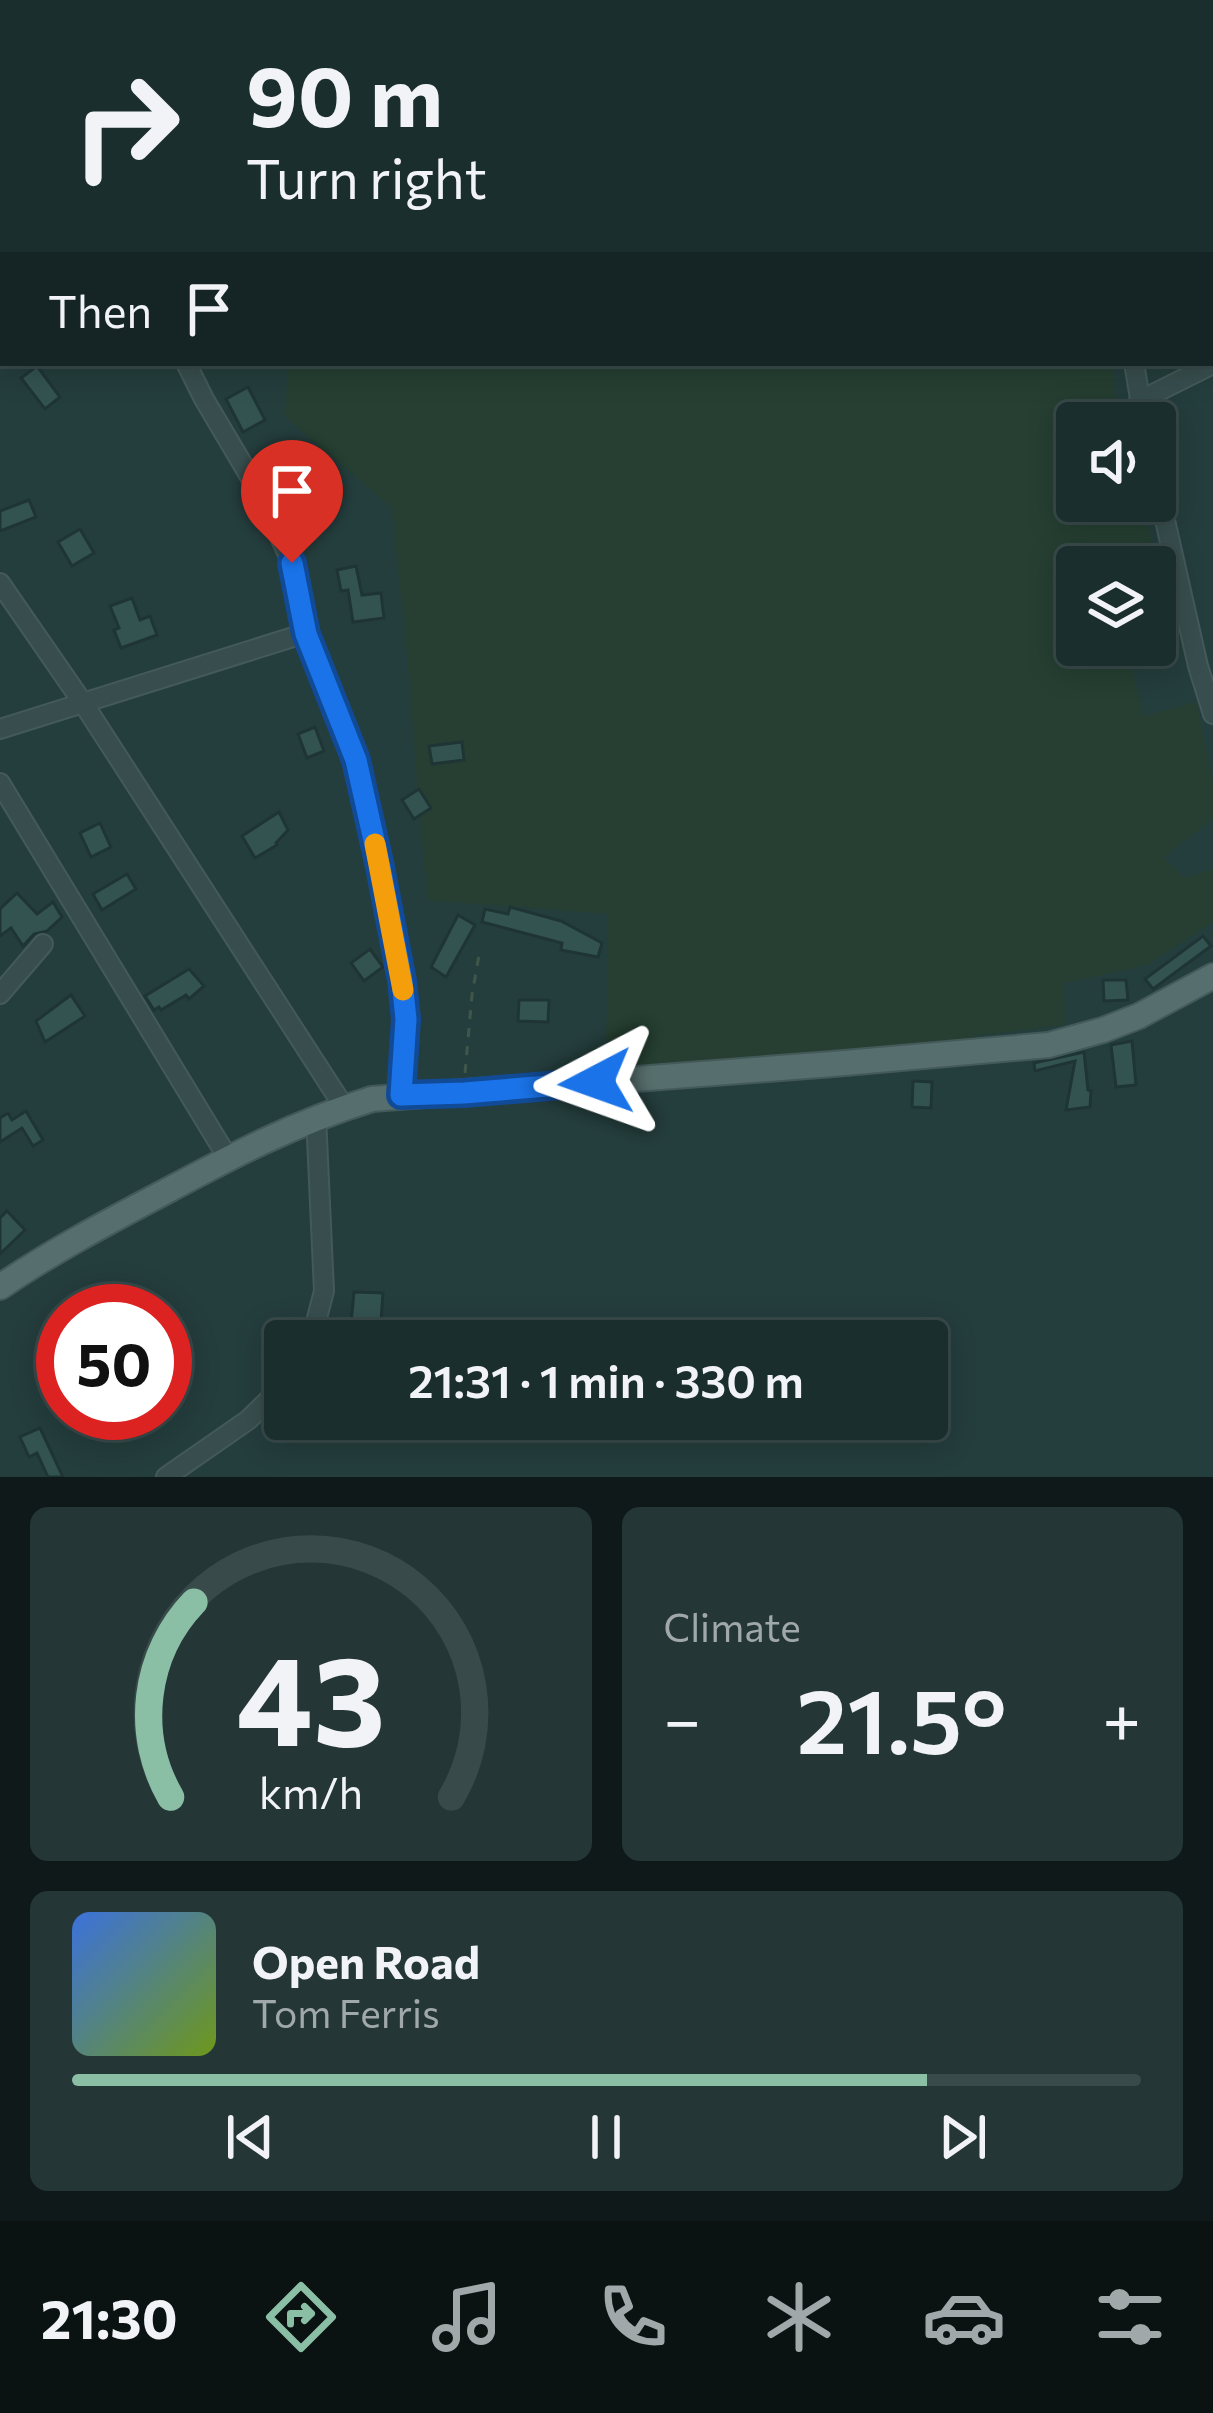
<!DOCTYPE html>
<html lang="en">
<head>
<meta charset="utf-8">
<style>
	body { margin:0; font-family:Commissioner,sans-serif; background:#243636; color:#f1f3f6; height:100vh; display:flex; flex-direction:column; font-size:45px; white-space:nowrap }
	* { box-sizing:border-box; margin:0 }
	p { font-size:39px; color:#a0a8aa }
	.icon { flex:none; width:66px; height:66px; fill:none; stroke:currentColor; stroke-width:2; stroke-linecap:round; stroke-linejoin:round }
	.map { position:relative; height:1477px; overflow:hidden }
	.sheet { display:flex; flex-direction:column; gap:30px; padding:30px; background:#0f1919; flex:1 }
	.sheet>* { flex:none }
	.guide { position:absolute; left:0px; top:0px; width:1215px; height:366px; box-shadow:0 6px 30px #0003,0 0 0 3px #394a4a; background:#1b2e2e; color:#f1f3f6; overflow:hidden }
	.buttons { position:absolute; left:1056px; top:402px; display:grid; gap:24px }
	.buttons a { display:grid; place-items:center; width:120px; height:120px; border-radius:12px; background:#1b2e2e; box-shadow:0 6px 30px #0003,0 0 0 3px #394a4a; font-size:60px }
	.speed { position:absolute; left:36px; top:1284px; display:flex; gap:24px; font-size:60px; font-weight:700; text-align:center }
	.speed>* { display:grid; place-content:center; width:156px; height:156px; border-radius:50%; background:#1b2e2e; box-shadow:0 6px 30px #0003,0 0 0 3px #394a4a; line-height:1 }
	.speed .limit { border:18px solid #d22; background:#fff; color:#111 }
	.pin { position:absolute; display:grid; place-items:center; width:102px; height:102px; color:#fff; margin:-123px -51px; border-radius:50% 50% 50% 0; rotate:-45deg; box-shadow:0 0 12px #0007 }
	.pin .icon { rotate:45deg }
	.me { position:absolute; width:132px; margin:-66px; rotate:266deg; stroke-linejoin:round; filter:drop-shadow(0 0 9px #0008) }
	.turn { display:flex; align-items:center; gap:42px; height:252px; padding:0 48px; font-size:54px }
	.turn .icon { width:156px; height:156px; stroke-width:2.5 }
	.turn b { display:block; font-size:84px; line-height:102px }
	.then { display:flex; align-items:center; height:114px; padding:0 48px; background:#0003; gap:24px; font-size:45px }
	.big { font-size:90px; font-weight:600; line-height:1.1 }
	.sheet .widget { flex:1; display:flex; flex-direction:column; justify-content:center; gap:18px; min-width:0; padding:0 42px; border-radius:18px; background:#243636 }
	.sheet .dial { align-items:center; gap:0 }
	.dial svg { height:312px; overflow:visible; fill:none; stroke:#394a4a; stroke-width:7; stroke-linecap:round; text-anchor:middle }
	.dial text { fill:#f1f3f6; stroke:none }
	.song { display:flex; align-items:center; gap:36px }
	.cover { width:144px; height:144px; border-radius:18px; background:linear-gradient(135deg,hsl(220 70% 55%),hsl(80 70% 35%)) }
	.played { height:12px; border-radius:6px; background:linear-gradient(90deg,#8abfa5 80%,#394a4a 80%) }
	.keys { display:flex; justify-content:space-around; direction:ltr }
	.heat { display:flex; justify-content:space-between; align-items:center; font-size:66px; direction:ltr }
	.sheet .tiles { flex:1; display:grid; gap:30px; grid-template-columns:1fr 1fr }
	.widget:last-child { grid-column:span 2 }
	.trip { position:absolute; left:264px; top:1320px; width:684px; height:120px; border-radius:12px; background:#1b2e2e; box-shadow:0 6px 30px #0003,0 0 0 3px #394a4a; font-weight:600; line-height:120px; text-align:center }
	.menu { display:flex; height:192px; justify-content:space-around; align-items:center; background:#0b1212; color:#a0a8aa }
	.menu .icon { width:84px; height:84px }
	.menu .current { color:#8abfa5 }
	.menu b { font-size:54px; color:#f1f3f6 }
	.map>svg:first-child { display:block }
	.green { fill:#263f32 }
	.building { fill:#335351; stroke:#1f3535; stroke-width:3 }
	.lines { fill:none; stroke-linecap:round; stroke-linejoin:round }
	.minor-casing { stroke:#445a5a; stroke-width:22 }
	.major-casing { stroke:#445a5a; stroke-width:28 }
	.path { stroke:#3f574a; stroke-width:3; stroke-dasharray:9 9; stroke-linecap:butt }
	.minor { stroke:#384e4e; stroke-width:18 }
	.major { stroke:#566e6d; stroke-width:24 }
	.route-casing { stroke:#114b97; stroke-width:30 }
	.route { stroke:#1a73e8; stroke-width:21 }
	.slow { stroke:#f59e0b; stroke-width:21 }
</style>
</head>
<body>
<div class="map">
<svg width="1213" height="1477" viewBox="0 0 1213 1477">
	<rect width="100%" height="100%" fill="#243e3d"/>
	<g class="green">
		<path d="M413 0H1055L1056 3H410Z"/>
		<path d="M289 363H1112L1120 423H1077V501H1140L1159 564 1149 567H1077V645H1126L1144 716 1196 702 1213 782V819L1164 857 1184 878 1213 869V922L1147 965 1064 983 1065 1025 976 1036 957 1046 795 1060 606 1065 608 914 427 900 404 620 391 507 284 416Z"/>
	</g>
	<g class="building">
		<path d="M37 366 60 397 45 409 21 378Z"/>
		<path d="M248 387 265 420 243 432 226 399Z"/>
		<path d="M29 500 36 517 0 531V511Z"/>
		<path d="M80 529 94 553 72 566 58 542Z"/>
		<path d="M356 566 362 595 381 593 384 618 353 622 348 590 341 591 337 570Z"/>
		<path d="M132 598 140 620 150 616 157 635 121 648 114 630 119 628 110 606Z"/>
		<path d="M315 727 324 751 307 758 298 734Z"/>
		<path d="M462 742 464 760 432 764 429 746Z"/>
		<path d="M419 789 431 808 414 819 402 800Z"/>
		<path d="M279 812 288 830 276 843 277 845 255 858 242 836Z"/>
		<path d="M100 823 111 847 91 857 80 833Z"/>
		<path d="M127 874 136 889 102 910 93 894Z"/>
		<path d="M17 893 37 914 53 902 62 917 47 931 34 934 23 946 11 928 0 936V909Z"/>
		<path d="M510 907 561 921 602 943 598 957 561 950 562 943 482 922 485 909 508 914Z"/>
		<path d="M458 915 475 925 446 977 431 967Z"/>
		<path d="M1203 936 1211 946 1153 989 1145 979Z"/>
		<path d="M370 949 383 967 364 981 351 963Z"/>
		<path d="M189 969 204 986 189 999 186 995 161 1010 159 1007 154 1010 145 996Z"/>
		<path d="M1103 980H1126L1128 1000 1104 1001Z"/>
		<path d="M71 995 85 1016 45 1042 36 1021Z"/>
		<path d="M519 1000H549L548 1022 518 1021Z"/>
		<path d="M1132 1041 1136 1085 1116 1087 1111 1045Z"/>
		<path d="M1084 1052 1088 1090 1091 1091 1090 1107 1066 1110 1075 1061 1035 1071 1034 1063Z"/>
		<path d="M913 1081 932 1082 931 1108 912 1107Z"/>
		<path d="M26 1111 43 1140 33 1146 22 1128 0 1142V1118L8 1113 12 1120Z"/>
		<path d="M7 1211 25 1230 0 1254V1218Z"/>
		<path d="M354 1292 383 1293 380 1336 376 1335V1341H355V1333H350Z"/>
		<path d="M40 1428 63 1477H48L37 1453 29 1457 20 1437Z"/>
	</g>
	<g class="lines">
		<defs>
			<g id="minor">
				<path d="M9 0 10 3"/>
				<path d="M1087 0 1088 3"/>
				<path d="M1182 0 1191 3"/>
				<path d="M89 3 95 0"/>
				<path d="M1212 11H1213"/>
				<path d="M0 268 3 267"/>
				<path d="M186 363 204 399 259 492 292 563 306 633 356 760 402 981 406 1019 401 1095"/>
				<path d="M1134 363 1144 423"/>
				<path d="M1139 401 1213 364"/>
				<path d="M1155 476 1198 666 1213 714"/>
				<path d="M0 583 83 703 344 1107"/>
				<path d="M0 729 306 633"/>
				<path d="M0 783 228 1158"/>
				<path d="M0 994 43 944"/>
				<path d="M311 1341 324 1291 316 1116"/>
				<path d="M166 1477 248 1420 285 1384"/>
			</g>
			<path id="major" d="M0 1287C51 1252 106 1223 161 1194 232 1156 294 1123 372 1099L833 1064 1049 1045 1103 1030 1139 1016 1213 976"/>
		</defs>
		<use href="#minor" class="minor-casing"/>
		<use href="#major" class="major-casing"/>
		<path class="path" d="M465 1073 472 995 479 955"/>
		<use href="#minor" class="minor"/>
		<use href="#major" class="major"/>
	</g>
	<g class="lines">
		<defs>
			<path id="route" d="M292 563 306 634 356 760 380 867 402 981 406 1019 401 1095 464 1093 596 1082"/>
		</defs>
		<use href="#route" class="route-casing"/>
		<use href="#route" class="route"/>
		<path class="slow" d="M375 844 403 990"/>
	</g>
</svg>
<div class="buttons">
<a><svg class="icon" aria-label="sound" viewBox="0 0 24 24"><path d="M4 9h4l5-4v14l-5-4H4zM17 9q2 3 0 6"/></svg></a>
<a><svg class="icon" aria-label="layers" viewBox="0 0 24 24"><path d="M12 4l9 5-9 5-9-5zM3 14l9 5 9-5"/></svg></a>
</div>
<div class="speed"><div class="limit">50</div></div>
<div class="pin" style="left:292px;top:563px;background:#d93025"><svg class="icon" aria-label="arrive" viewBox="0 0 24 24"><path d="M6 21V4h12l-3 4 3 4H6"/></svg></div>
<svg class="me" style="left:596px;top:1082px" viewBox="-20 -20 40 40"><path d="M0-17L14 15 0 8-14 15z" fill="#1a73e8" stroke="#fff" stroke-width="4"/></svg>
<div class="trip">21:31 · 1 min · 330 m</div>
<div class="guide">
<div class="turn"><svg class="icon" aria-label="right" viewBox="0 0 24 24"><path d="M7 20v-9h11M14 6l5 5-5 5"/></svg><div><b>90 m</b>Turn right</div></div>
<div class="then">Then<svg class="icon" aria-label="arrive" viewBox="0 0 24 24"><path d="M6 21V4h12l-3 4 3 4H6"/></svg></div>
</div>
</div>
<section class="sheet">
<div class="tiles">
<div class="widget dial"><svg viewBox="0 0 100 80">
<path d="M14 69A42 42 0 1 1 86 69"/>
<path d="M14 69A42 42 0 0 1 20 19" stroke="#8abfa5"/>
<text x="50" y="56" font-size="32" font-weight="700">43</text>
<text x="50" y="72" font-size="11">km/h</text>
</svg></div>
<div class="widget"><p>Climate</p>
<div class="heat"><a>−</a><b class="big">21.5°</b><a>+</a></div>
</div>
<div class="widget">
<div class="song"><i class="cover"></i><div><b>Open Road</b><p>Tom Ferris</p></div></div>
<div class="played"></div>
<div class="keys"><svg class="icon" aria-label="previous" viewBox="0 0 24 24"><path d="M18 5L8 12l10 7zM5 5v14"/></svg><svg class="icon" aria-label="pause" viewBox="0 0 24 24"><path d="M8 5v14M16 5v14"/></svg><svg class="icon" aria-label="next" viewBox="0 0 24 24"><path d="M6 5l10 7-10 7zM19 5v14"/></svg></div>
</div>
</div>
</section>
<nav class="menu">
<b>21:30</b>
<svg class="icon current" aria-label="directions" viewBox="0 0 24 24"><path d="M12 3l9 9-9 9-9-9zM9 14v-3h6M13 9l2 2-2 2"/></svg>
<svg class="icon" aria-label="music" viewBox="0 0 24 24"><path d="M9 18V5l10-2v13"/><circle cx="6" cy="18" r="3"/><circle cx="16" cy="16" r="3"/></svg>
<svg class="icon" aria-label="phone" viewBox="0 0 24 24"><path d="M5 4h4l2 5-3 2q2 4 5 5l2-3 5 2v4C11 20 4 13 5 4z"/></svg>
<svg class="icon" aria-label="climate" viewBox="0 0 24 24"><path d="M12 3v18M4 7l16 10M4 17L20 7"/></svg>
<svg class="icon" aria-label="car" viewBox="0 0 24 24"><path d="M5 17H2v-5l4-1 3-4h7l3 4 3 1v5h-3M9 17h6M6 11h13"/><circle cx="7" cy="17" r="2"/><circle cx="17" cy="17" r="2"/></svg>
<svg class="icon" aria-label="filters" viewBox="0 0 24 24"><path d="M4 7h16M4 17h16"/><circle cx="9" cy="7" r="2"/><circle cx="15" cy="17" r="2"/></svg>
</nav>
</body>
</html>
